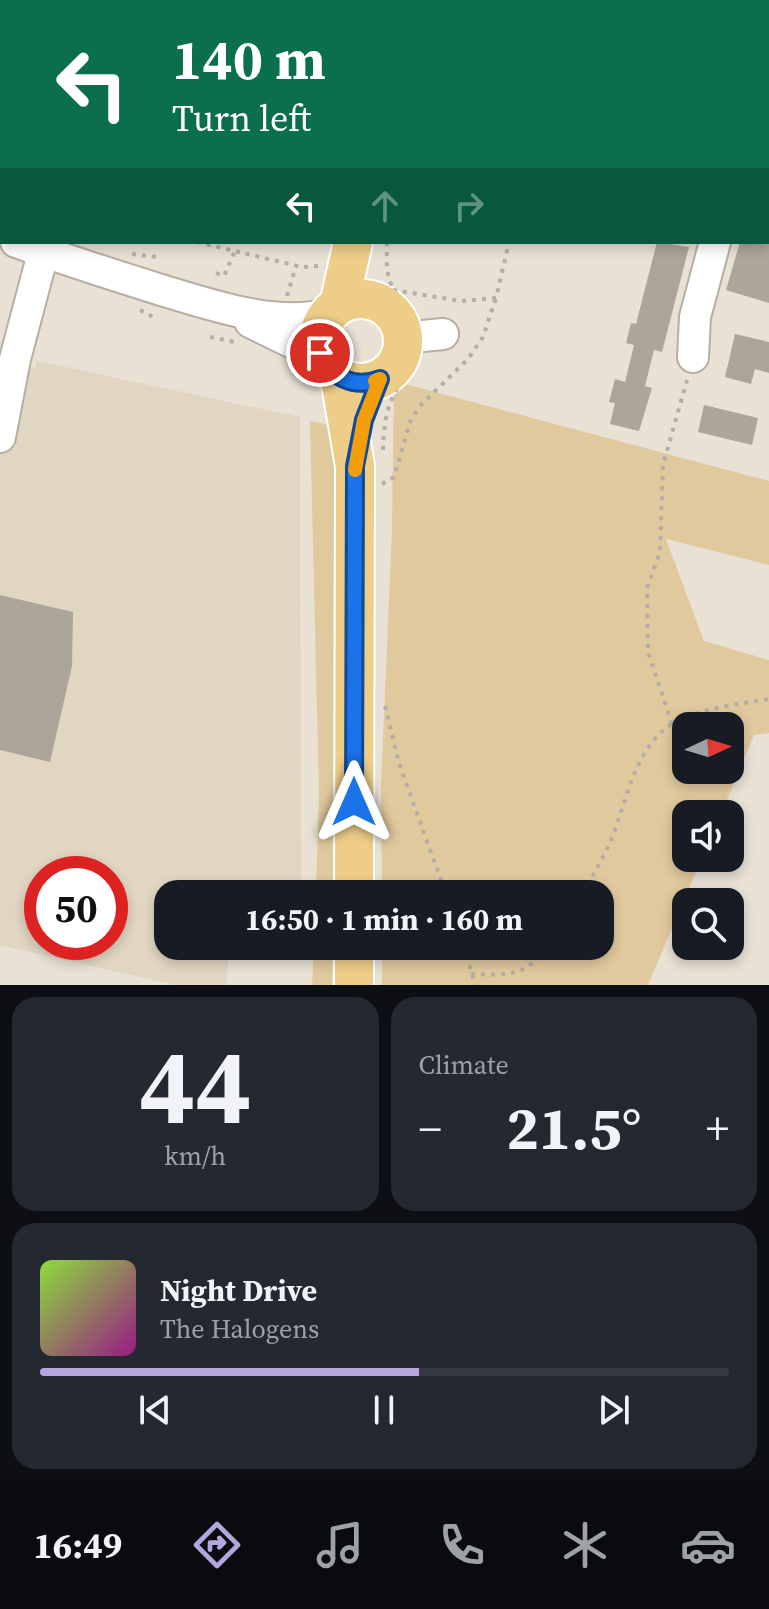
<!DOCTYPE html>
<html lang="en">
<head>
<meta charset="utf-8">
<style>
	body { margin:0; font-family:"Source Serif 4",serif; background:#242831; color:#f1f3f6; height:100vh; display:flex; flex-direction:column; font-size:30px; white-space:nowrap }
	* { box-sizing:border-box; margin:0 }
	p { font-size:26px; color:#9ea1a6 }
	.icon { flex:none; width:44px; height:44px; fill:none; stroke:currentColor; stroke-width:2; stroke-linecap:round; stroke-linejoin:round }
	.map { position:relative; height:985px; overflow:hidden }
	.sheet { display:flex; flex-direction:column; gap:12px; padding:12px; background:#0d0f14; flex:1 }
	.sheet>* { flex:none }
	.hud { position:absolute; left:0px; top:0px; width:770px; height:244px; box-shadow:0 4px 12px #0003; background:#0b6e4f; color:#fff; overflow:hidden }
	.needle { width:52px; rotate:86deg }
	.fabs { position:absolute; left:672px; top:712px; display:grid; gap:16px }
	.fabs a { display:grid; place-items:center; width:72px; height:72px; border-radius:16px; background:#171b24; box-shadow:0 4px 12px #0003; font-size:40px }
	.speed { position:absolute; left:24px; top:856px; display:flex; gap:16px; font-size:40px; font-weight:700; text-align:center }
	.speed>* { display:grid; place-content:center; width:104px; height:104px; border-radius:50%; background:#171b24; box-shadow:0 4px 12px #0003; line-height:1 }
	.speed .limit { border:12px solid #d22; background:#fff; color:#111 }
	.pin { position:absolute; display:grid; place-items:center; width:68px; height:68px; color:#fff; margin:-34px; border:4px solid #fff; border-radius:50%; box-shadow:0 2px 8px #0007 }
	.me { position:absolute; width:88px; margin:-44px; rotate:0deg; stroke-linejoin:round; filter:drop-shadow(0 0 6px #0008) }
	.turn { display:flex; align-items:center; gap:28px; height:168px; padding:0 40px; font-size:36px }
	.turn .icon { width:104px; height:104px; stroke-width:2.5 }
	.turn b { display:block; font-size:56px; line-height:68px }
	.lanes { display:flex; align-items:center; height:76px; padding:0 40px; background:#0003; justify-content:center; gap:40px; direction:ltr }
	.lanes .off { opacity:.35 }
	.big { font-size:60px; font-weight:700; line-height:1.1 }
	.sheet .widget { flex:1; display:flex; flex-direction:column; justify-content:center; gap:12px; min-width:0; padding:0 28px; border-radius:24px; background:#242831 }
	.sheet .dial { align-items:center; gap:0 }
	.dial b { font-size:104px; line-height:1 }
	.song { display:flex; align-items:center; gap:24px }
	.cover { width:96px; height:96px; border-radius:12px; background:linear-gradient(135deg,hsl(90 70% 55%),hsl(310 70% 35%)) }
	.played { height:8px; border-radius:4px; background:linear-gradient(90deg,#b5a6df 55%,#363941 55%) }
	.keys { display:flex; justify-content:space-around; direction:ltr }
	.heat { display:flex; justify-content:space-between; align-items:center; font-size:44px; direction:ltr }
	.sheet .tiles { flex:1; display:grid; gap:12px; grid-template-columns:1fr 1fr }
	.widget:last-child { grid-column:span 2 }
	.trip { position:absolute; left:154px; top:880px; width:460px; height:80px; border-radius:24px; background:#171b24; box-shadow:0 4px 12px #0003; font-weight:700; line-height:80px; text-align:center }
	.dock { display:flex; height:128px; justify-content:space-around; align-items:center; background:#090b0e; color:#9ea1a6 }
	.dock .icon { width:56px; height:56px }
	.dock .active { color:#b5a6df }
	.dock b { font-size:36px; color:#f1f3f6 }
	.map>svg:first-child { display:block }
	.built { fill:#e1d6c2; fill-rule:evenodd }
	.green { fill:#e1c99e; fill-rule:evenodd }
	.building { fill:#aca599 }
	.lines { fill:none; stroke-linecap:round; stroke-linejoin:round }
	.minor-casing { stroke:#b6afa3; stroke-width:34 }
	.major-casing { stroke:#fff; stroke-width:42 }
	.path { stroke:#b4aea3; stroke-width:4; stroke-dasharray:4 6; stroke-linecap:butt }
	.minor { stroke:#fff; stroke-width:30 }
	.major { stroke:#eecd89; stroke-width:38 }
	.route-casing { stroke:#114b97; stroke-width:20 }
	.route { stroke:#1a73e8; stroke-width:14 }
	.slow { stroke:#f59e0b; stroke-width:14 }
</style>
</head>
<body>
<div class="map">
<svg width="769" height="985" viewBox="0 0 769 985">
	<rect width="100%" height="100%" fill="#e8e1d4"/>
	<g class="built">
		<path d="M0 0H358L2 2V174Z"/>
		<path d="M37 361 300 417 301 894H168V946H230L226 985H175L0 945V362L35 369ZM42 874H110V942H42Z"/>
	</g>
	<g class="green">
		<path d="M394 381 769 481V565L666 539 704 641 769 660V733L754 735 721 814H686V858H702L648 985H382V946H600V894H382L381 786 392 529ZM686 726H730V770H686Z"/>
		<path d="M310 421 339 427 333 894H316L319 792Z"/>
		<path d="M314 946H333L332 985H312Z"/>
	</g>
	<g class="building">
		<path d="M657 242 689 247 662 352 654 350 645 386 652 388 639 431 610 424 615 403 609 402 615 379 625 382 634 345 626 343 631 323 636 324Z"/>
		<path d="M740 242H769V303L726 290Z"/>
		<path d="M735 334 769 342V373L755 369 751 384 725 377Z"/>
		<path d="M704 405 758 418 752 445 698 432Z"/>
		<path d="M0 595 73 612 72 666 50 762 0 750Z"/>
	</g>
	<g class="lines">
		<defs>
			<g id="minor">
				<path d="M50 2 51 0"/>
				<path d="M109 2 110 0"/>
				<path d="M768 105 769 103"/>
				<path d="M0 124 2 125"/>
				<path d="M16 242C63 259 110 274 158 289 208 304 275 328 328 314"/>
				<path d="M250 322 303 348 324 362"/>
				<path d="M403 338 443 334"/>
				<path d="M693 357 695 317 715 242"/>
				<path d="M0 437 15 359 46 242"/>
			</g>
			<g id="major">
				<path d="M389 2 390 0"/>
				<circle cx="361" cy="341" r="42"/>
				<path d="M339 305 353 242"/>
				<path d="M340 378 355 466 354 894"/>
				<path d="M354 985V946"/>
			</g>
		</defs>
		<use href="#minor" class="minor-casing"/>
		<use href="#major" class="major-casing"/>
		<g class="path">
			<path d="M555 2V0"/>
			<path d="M0 193H2"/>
			<path d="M197 242 302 267 320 266"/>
			<path d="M387 242C386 281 387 284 413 314"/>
			<path d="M132 254 157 257"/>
			<path d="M216 273 224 276 235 251"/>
			<path d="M393 290 461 301 496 298 509 242"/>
			<path d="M287 296 296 266"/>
			<path d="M140 310 157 319"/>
			<path d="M210 337 235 342"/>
			<path d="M383 450C384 409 391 391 419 361"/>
			<path d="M382 484 394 477 411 419 422 404 468 359 483 337 496 298"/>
			<path d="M385 706 399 763 446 894"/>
			<path d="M672 724 648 652 647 588 660 552 663 465 687 380"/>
			<path d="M583 894C591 878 601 862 609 845 626 807 633 746 674 723 702 708 738 704 769 699"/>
			<path d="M464 946 475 985"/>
			<path d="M471 974C507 975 525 978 548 946"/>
		</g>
		<use href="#minor" class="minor"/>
		<use href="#major" class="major"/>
	</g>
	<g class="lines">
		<defs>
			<path id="route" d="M320 353C331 378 354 389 380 379L364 420 355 466 354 802"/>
		</defs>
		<use href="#route" class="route-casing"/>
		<use href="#route" class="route"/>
		<path class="slow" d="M355 470 364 420 380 379 375 381"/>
	</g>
</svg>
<div class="fabs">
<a><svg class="needle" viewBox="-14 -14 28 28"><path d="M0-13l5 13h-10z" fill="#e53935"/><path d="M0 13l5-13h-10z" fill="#9ea1a6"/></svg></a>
<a><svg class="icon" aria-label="sound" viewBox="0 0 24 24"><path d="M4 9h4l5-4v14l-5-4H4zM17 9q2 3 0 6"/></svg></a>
<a><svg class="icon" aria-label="search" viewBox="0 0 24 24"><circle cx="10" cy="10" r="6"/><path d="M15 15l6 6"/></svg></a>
</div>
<div class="speed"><div class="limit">50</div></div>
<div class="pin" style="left:320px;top:353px;background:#d93025"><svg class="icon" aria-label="arrive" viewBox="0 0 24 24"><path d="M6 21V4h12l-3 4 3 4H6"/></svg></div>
<svg class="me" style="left:354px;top:802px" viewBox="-20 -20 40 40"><path d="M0-17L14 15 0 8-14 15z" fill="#1a73e8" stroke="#fff" stroke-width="4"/></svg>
<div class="trip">16:50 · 1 min · 160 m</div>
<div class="hud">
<div class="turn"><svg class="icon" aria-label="left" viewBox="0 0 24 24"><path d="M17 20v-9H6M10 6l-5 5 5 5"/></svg><div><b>140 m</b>Turn left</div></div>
<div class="lanes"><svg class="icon" aria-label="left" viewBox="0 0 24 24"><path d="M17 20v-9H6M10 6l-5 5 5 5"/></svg><svg class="icon off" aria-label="ahead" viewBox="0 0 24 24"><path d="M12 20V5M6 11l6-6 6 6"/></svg><svg class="icon off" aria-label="right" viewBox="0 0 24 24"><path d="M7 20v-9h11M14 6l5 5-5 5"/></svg></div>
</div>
</div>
<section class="sheet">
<div class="tiles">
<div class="widget dial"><b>44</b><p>km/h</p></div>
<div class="widget"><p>Climate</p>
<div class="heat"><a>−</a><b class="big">21.5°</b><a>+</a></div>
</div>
<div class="widget">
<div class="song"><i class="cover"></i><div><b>Night Drive</b><p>The Halogens</p></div></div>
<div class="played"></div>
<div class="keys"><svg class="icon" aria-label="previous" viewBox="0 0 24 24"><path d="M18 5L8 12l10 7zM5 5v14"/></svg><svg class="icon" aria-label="pause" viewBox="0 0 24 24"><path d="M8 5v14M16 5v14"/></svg><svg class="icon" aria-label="next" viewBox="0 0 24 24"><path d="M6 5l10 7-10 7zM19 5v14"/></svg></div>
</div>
</div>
</section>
<nav class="dock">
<b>16:49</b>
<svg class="icon active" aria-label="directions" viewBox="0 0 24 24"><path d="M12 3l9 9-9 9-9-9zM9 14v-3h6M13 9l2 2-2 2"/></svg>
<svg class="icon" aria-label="music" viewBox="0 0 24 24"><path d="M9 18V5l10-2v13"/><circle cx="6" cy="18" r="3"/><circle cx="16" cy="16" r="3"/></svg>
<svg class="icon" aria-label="phone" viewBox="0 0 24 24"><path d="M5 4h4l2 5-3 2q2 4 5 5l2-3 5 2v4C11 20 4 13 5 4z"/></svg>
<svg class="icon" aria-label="climate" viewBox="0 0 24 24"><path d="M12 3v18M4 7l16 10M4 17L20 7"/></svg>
<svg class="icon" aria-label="car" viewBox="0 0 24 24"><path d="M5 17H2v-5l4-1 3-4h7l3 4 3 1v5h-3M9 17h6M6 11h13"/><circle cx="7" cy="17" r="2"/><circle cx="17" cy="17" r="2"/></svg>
</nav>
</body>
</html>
